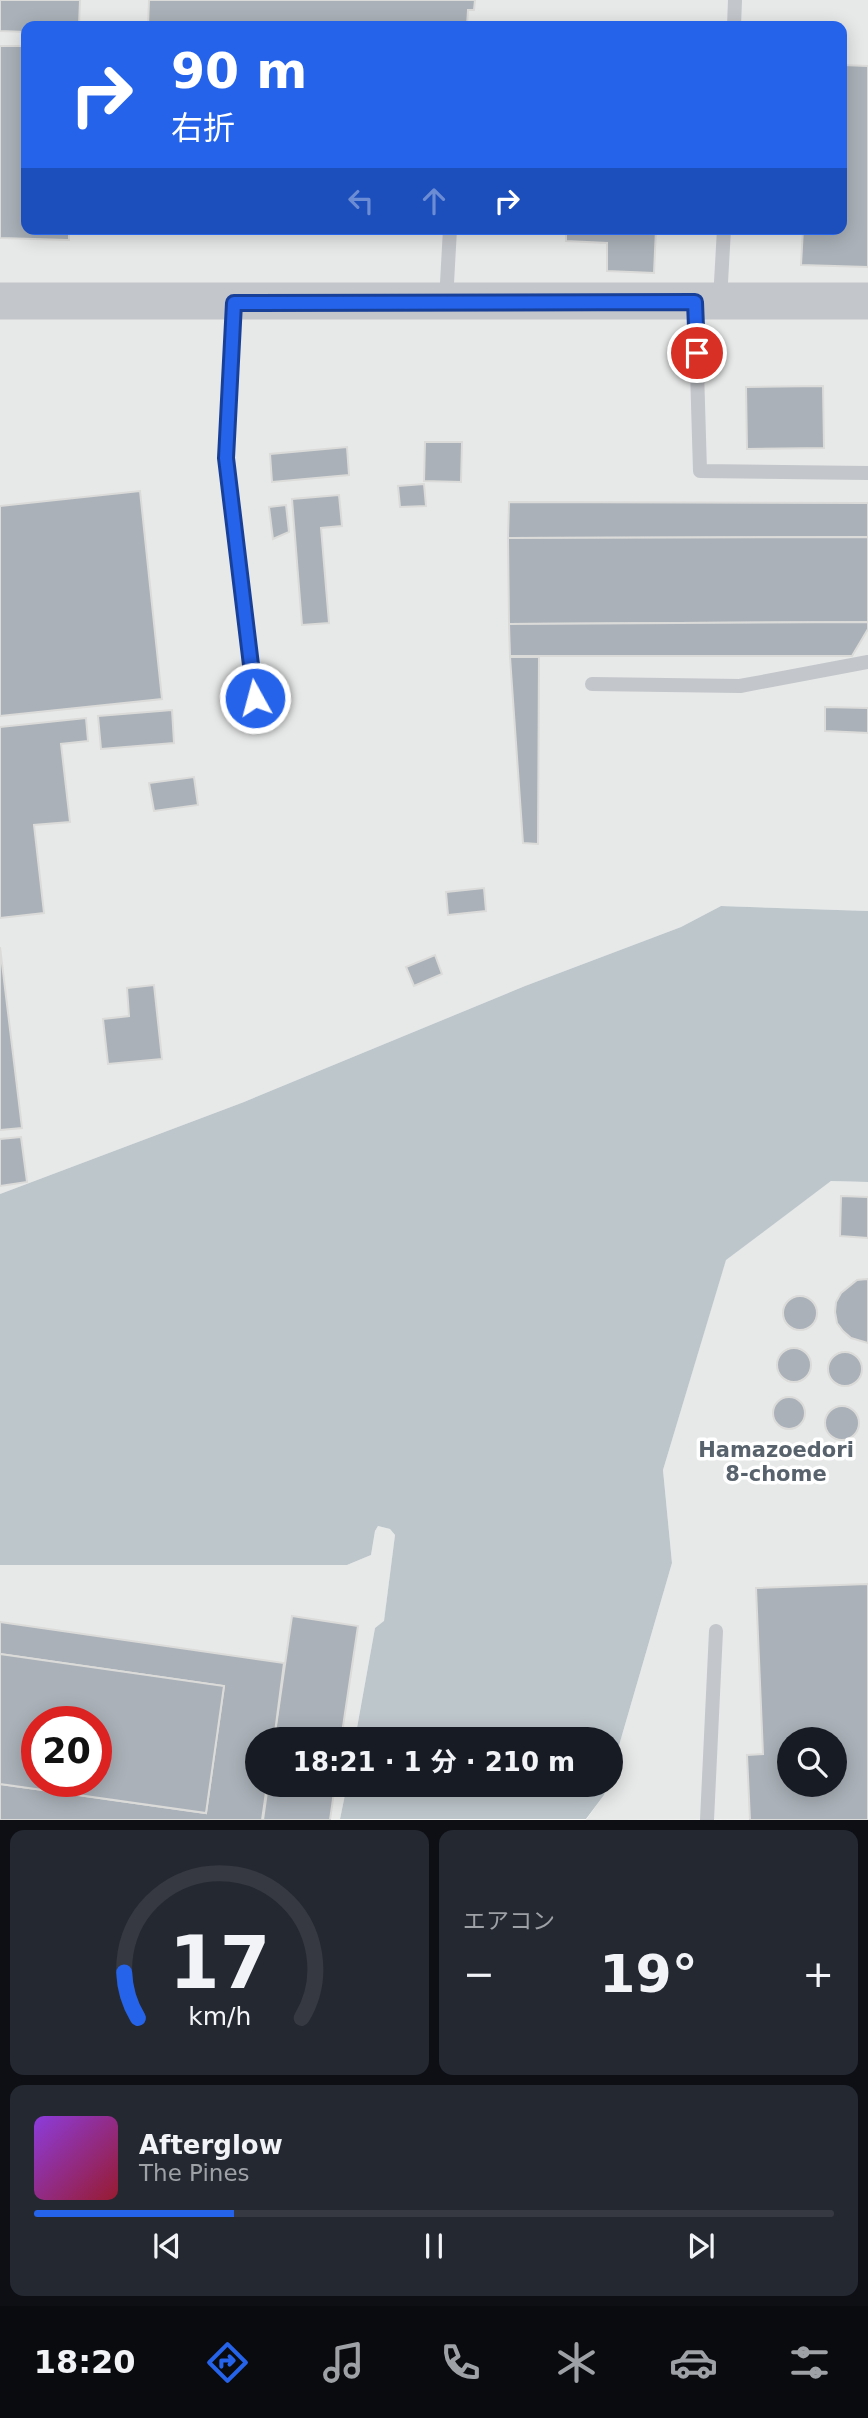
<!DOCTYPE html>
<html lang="ja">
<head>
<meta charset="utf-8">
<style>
	body { margin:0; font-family:"DejaVu Sans","Noto Sans JP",sans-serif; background:#242831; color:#f1f3f6; height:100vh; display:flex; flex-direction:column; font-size:26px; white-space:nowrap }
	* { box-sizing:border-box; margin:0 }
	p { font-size:23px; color:#9ea1a6 }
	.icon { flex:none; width:38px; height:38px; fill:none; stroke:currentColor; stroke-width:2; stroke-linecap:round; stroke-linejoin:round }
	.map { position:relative; height:1820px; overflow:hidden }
	.panel { display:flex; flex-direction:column; gap:10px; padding:10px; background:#0d0f14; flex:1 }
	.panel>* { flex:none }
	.top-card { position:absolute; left:21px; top:21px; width:826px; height:214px; border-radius:14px; box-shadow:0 4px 18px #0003; background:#2563eb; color:#fff; overflow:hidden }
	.tools { position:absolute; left:777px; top:1727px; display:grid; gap:14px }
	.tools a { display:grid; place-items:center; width:70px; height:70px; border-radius:50%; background:#171b24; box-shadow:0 4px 18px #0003; font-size:35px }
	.speed { position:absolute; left:21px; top:1706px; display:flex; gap:14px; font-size:35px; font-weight:700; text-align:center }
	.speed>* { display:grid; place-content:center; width:91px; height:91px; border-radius:50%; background:#171b24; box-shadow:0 4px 18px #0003; line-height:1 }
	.speed .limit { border:10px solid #d22; background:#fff; color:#111 }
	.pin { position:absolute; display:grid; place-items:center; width:60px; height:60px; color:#fff; margin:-30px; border:4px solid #fff; border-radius:50%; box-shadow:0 2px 7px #0007 }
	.me { position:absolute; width:77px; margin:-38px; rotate:353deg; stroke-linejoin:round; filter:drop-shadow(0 0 5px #0008) }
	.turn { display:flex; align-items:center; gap:24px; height:147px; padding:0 35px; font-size:32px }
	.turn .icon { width:91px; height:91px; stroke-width:2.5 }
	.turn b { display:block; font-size:49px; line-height:60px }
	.lanes { display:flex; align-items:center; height:66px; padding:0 35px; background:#0003; justify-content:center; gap:35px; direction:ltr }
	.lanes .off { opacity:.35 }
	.big { font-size:52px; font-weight:700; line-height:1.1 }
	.panel .card { flex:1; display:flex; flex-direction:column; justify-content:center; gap:10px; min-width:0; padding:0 24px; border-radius:14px; background:#242831 }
	.panel .dial { align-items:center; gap:0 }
	.dial svg { height:182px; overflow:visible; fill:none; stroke:#363941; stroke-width:7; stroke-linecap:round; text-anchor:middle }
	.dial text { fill:#f1f3f6; stroke:none }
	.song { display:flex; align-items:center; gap:21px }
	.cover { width:84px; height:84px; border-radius:10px; background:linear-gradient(135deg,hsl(270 70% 55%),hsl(350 70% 35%)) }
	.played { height:7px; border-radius:4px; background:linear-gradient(90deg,#2563eb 25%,#363941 25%) }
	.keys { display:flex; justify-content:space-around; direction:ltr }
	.heat { display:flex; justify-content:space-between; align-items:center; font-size:38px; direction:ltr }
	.panel .tiles { flex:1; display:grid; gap:10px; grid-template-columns:1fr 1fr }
	.card:last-child { grid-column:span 2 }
	.trip { position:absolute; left:245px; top:1727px; width:378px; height:70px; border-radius:35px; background:#171b24; box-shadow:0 4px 18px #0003; font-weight:700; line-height:70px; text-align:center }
	.dock { display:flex; height:112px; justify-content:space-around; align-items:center; background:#090b0e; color:#9ea1a6 }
	.dock .icon { width:49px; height:49px }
	.dock .current { color:#2563eb }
	.dock b { font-size:32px; color:#f1f3f6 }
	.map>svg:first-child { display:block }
	.built { fill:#e7e8e8; fill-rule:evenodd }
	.water { fill:#bdc6cb }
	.building { fill:#aab1b8; stroke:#dbdbd9; stroke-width:2; fill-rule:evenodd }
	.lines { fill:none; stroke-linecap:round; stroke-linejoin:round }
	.service { stroke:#c3c6ca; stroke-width:14 }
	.tertiary { stroke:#c3c6ca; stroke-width:37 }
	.route-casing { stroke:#184099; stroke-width:18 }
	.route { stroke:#2563eb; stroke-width:12 }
	.labels { text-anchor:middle; stroke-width:7; stroke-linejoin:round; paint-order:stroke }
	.neighbourhood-label { font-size:21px; font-weight:bold; fill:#57626c; stroke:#fff }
</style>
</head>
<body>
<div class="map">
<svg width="868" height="1820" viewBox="0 0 868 1820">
	<rect width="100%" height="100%" fill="#f9f9f7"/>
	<g class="built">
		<path d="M0 0H868V911L721 906 681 927 525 986 244 1102 0 1194ZM26 26H842V229H26Z"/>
		<path d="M831 1181 868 1182V1819L586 1820 604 1795 607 1785H611V1773L672 1563 663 1470 726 1259ZM789 1740H835V1785H789Z"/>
		<path d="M378 1526 390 1529 395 1535 384 1622 375 1628 355 1739 257 1740V1785H347L340 1819 0 1820V1565H347L371 1555 375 1531ZM37 1722H96V1782H37Z"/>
	</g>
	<g class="water">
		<path d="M721 906 868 911V1182L831 1181 726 1260 663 1470 672 1563 611 1773V1740L355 1739 375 1628 384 1621 395 1535 390 1529 378 1526 375 1531 371 1555 347 1565H0V1194L244 1102 525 986 681 927Z"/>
		<path d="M347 1785H607L604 1795 586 1819H340Z"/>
	</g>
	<g class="building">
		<path d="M0 0H80L79 26H26V32L0 31Z"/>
		<path d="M149 0H475L474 10H468L467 26H148Z"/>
		<path d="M0 46H26V229H69V240L0 238Z"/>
		<path d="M842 65 868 66V267L801 265 803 229H842Z"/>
		<path d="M566 229H656L654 273 607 271V243L566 241Z"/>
		<path d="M823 386 824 448 747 449 746 387Z"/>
		<path d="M425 442H462L461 482 424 481Z"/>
		<path d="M347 447 349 475 272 482 270 454Z"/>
		<path d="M424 484 426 506 400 507 398 486Z"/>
		<path d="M140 491 162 699 0 716V506Z"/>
		<path d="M339 495 342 526 321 528 329 623 302 625 292 499Z"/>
		<path d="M509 502 868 503V537L508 538Z"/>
		<path d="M286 505 289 532 273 539 269 507Z"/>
		<path d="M868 537V622L509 624 508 538Z"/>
		<path d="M868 622V629L852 656H510L509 624Z"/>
		<path d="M510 657H539L538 844 523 843Z"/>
		<path d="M825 707 868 708V733L825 731Z"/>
		<path d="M172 710 174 743 101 749 98 716Z"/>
		<path d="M86 718 88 741 61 744 70 822 34 825 44 913 0 918V727Z"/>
		<path d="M194 777 198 805 154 811 149 783Z"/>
		<path d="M484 888 486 911 448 915 446 892Z"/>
		<path d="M0 947 22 1128 0 1130Z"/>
		<path d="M435 955 442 974 414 986 406 967Z"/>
		<path d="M154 985 162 1059 108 1064 103 1019 129 1016 127 988Z"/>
		<path d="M21 1137 27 1182 0 1186V1139Z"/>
		<path d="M841 1196 868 1197V1238L840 1236Z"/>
		<path d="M867 1279H868V1343L851 1338 843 1331 837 1323 835 1312 836 1302 841 1293 857 1280Z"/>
		<circle cx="800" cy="1313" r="17"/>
		<circle cx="794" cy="1365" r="17"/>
		<circle cx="845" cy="1369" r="17"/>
		<circle cx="789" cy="1413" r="16"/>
		<circle cx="842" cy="1423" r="17"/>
		<path d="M868 1584V1820H750L747 1755 763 1754 756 1588ZM789 1740H835V1785H789Z"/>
		<path d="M292 1616 358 1626 341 1740H274Z"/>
		<path d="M0 1622 284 1663 274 1740H257V1785H267L262 1820H0V1784L206 1813 224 1686 0 1654Z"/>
		<path d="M0 1654 224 1686 206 1813 0 1784ZM37 1722H96V1782H37Z"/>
		<path d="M268 1785H335L330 1820H263Z"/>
	</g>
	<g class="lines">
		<g class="service">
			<path d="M734 26 735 0"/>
			<path d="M720 300 724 229"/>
			<path d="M446 301 450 229"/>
			<path d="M234 303 226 458 255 697"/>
			<path d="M695 303 700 471 868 473"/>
			<path d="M592 684 740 686 868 662"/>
			<path d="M707 1820 716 1631"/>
		</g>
		<path class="tertiary" d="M0 301H868"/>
	</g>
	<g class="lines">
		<defs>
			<path id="route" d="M255 698 226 458 234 303 695 302 697 353"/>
		</defs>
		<use href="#route" class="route-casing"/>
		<use href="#route" class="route"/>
	</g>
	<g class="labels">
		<g class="neighbourhood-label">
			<text x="776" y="1457">Hamazoedori<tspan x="776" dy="24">8-chome</tspan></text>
		</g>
	</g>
</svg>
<div class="tools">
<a><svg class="icon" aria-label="search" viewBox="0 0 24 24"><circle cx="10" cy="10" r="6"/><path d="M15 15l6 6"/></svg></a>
</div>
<div class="speed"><div class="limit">20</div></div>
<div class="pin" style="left:697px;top:353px;background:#d93025"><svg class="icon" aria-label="arrive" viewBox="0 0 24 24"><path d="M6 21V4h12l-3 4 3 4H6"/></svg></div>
<svg class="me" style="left:255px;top:698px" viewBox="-20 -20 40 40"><circle r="17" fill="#2563eb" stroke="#fff" stroke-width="3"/><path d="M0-11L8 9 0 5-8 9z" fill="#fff"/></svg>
<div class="trip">18:21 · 1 分 · 210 m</div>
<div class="top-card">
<div class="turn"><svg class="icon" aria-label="right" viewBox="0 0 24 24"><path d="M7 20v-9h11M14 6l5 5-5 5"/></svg><div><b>90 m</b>右折</div></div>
<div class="lanes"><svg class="icon off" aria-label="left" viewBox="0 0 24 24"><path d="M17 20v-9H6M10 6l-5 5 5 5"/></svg><svg class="icon off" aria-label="ahead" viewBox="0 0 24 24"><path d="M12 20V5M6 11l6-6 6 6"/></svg><svg class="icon" aria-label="right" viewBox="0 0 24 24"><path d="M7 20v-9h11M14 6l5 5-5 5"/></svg></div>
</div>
</div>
<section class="panel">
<div class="tiles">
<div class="card dial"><svg viewBox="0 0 100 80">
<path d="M14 69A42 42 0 1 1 86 69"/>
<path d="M14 69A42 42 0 0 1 8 49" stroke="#2563eb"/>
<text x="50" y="56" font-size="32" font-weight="700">17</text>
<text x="50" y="72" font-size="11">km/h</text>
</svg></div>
<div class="card"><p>エアコン</p>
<div class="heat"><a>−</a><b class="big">19°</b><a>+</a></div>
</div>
<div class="card">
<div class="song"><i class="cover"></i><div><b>Afterglow</b><p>The Pines</p></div></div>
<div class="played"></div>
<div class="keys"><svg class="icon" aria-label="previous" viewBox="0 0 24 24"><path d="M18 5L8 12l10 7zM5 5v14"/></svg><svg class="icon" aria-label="pause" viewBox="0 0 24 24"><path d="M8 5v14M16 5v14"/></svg><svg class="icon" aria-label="next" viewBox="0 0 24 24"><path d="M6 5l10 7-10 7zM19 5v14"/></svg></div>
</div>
</div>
</section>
<nav class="dock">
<b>18:20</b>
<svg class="icon current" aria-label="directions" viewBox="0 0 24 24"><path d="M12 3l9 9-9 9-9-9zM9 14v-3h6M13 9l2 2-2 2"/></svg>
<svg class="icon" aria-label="music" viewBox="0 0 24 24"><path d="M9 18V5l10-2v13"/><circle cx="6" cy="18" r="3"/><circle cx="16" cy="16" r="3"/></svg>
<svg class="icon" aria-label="phone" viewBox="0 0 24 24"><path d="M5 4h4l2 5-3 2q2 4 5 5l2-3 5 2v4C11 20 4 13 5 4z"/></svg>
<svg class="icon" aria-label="climate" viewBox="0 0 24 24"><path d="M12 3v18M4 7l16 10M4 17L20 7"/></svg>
<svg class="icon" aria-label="car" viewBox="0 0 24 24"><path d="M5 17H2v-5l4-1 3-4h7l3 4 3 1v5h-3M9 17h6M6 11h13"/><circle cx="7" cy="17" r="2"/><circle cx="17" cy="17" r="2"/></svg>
<svg class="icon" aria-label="filters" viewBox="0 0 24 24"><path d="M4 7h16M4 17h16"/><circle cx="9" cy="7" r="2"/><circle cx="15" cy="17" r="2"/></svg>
</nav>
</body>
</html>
